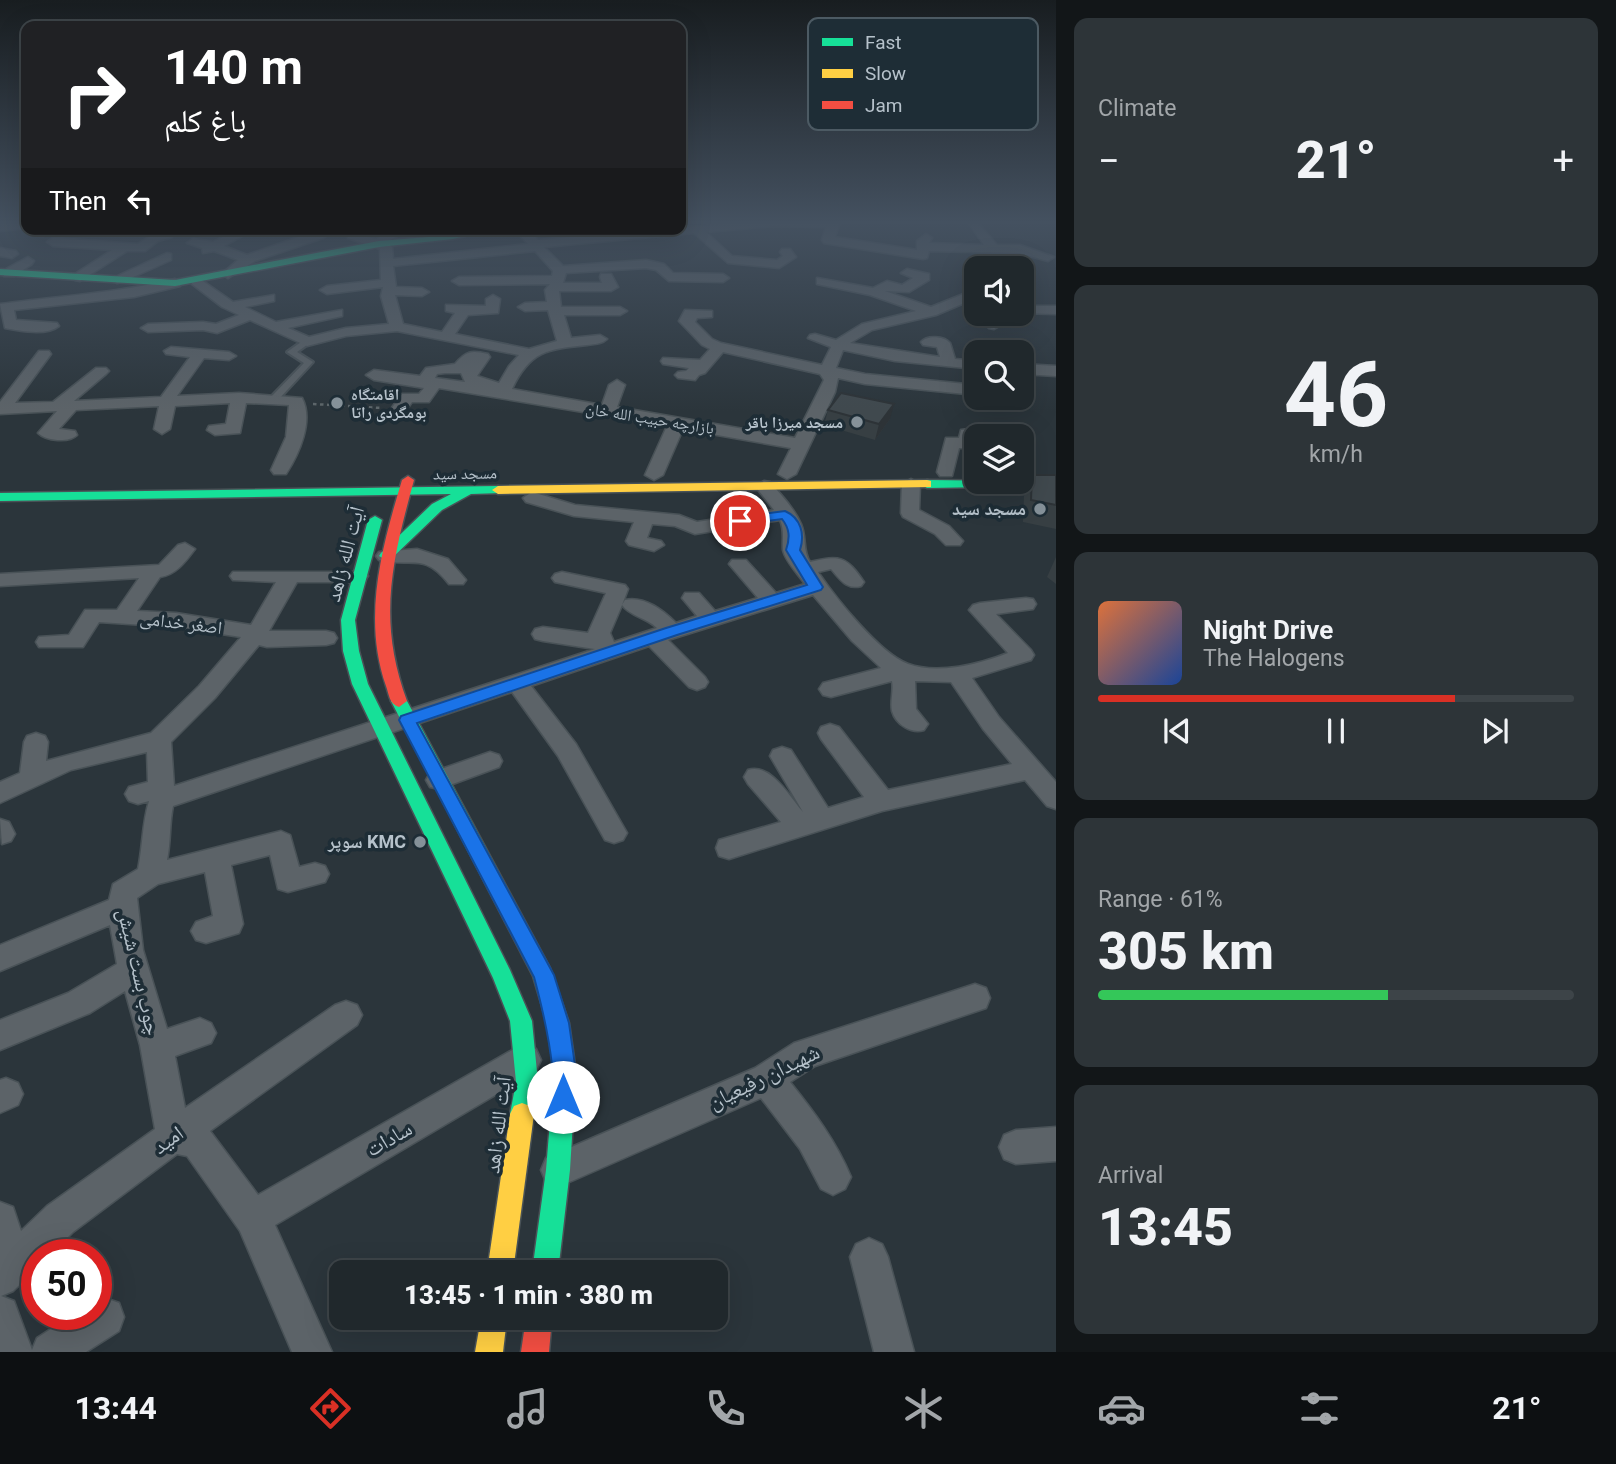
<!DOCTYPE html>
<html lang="en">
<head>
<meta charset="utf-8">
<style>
	body { margin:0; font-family:Roboto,"Noto Naskh Arabic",sans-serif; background:#2d3438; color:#f1f3f6; height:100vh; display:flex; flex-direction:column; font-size:26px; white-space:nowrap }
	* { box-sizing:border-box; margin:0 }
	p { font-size:23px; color:#a2a6a9 }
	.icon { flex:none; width:38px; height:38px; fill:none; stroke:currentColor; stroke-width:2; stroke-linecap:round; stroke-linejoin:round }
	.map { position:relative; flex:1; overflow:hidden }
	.drawer { display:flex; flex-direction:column; gap:18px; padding:18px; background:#121618; width:560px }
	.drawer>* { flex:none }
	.hud { position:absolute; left:21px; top:21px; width:665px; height:214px; border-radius:14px; box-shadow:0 7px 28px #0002,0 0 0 2px #3d4448; background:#202124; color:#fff; overflow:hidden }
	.fabs { position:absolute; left:964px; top:256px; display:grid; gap:14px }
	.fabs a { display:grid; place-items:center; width:70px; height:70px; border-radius:14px; background:#20282c; box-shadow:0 7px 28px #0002,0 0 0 2px #3d4448; font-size:35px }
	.speed { position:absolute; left:21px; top:1239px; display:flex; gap:14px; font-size:35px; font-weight:700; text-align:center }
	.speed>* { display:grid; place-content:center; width:91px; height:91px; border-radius:50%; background:#20282c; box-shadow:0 7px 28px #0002,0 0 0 2px #3d4448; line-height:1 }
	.speed .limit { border:10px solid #d22; background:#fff; color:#111 }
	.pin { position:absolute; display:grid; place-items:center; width:60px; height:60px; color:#fff; margin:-30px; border:4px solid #fff; border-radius:50%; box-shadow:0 2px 7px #0007 }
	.me { position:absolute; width:77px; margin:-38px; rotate:0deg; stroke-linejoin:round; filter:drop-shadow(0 0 5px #0008) }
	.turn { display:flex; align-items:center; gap:24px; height:147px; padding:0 28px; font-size:32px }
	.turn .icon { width:91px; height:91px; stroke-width:2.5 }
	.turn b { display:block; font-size:49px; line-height:60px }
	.then { display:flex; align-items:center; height:66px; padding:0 28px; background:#0003; gap:14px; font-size:26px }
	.big { font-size:52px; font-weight:800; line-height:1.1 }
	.drawer .card { flex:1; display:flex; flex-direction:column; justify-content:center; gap:10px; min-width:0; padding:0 24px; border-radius:14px; background:#2d3438 }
	.drawer .dial { align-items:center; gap:0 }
	.dial b { font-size:91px; line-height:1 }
	.song { display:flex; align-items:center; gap:21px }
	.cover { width:84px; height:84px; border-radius:10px; background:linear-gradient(135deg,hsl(20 70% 55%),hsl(220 70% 35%)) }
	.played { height:7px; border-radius:4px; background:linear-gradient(90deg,#d93025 75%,#3d4448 75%) }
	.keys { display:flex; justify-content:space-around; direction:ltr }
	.heat { display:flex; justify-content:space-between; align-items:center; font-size:38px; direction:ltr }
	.charge { height:10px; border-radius:5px; background:linear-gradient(90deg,#34c759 61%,#3d4448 0) }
	.trip { position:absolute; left:329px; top:1260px; width:399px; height:70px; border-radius:14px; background:#20282c; box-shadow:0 7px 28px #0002,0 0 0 2px #3d4448; font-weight:800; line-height:70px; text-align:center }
	.tabs { display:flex; height:112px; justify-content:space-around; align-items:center; background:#0d1012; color:#a2a6a9 }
	.tabs .icon { width:49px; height:49px }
	.tabs .selected { color:#d93025 }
	.tabs b { font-size:32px; color:#f1f3f6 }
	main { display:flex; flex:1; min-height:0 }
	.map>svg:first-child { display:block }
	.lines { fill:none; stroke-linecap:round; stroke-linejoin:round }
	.lane-casing { stroke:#495257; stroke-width:4 }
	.street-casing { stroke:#495257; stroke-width:3 }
	.fast-casing { stroke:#495257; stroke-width:3 }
	.slow-casing { stroke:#495257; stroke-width:3 }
	.jam-casing { stroke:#495257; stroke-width:3 }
	.path { stroke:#5d666a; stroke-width:2.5; stroke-dasharray:3.5 3.5; stroke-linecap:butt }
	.lane { fill:#5c6368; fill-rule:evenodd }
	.street { fill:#5c6368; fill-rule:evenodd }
	.fast { fill:#16e098; fill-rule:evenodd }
	.slow { fill:#ffcf43; fill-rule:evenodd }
	.jam { fill:#f24e42; fill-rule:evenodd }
	.wall { fill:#373f43 }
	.shaded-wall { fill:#2d3337 }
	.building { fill:#40494e; stroke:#2d3337; stroke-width:2 }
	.route { fill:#1a73e8; stroke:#114b97; stroke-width:2 }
	.poi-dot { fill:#859199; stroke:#1e2d36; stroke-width:2.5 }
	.labels { text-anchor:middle; stroke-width:7; stroke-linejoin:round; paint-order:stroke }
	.far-poi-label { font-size:16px; font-weight:bold; fill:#b6c2cb; stroke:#1e2d36; text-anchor:start }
	.far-street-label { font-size:16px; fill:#b6c2cb; stroke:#1e2d36 }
	.poi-label { font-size:18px; font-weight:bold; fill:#b6c2cb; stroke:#1e2d36; text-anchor:end }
	.street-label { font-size:18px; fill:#b6c2cb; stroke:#1e2d36 }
	.near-street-label { font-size:21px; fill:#b6c2cb; stroke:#1e2d36 }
	.key { fill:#1e2d36; stroke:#4c5a63; stroke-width:2 }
	.key-label { font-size:19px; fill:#b6c2cb }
</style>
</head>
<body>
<main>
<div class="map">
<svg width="1056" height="1352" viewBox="0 0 1056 1352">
	<rect width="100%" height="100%" fill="#2b353b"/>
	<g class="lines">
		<defs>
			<path id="lane" d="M304 340 311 342 297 352 313 362 277 401H271V397L304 363 287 352Z"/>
			<g id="street">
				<path d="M26 222V228L0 231V223Z"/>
				<path d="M748 222H835L839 225 835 237 917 250V241L926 234 932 238 929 243 984 245 970 225 977 222 997 245H1020L1054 257 1048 261 1019 253 929 251 927 258 923 259 824 243 822 240 826 227 773 226 706 232 732 256 777 260 783 256 780 252 782 249H790L796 257 779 268 728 263 694 233 544 247 563 266 646 260 664 264 673 273 723 274 729 278 723 282 669 281 656 270 646 268 566 273 563 283H602L600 277 601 274H611L618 287 611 291H559L561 307H620L627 311 620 315H564L571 338 600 335 607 339C602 344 595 344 587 345 547 349 530 351 512 389L602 405 609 385 617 380 625 385 617 407 795 438 824 380 820 374 723 352 705 373 699 375 695 380 678 378 675 375 678 372 686 371 689 368 663 364 661 361 663 358 700 360 710 349 702 345 679 321 685 310 712 311V317L697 318 695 322 712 339 721 343 822 365 831 347 808 338 810 335 815 334 836 340 862 324 916 311 870 295 817 284V278L873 288 887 281 902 285 913 278 901 273 907 269 929 274V280L909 292 885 291 931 307 976 289V298L936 315 872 330 850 343 940 357 937 347 923 345 921 342C927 335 944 336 950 343L955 359 976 361V369L895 361 843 350 836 368 865 374 976 385V395L865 384 838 378 835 392 796 474 787 479 778 474 791 448 683 429 663 475 654 480 645 475 667 426 439 388 429 402H412L405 412 399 414 391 409 402 394H419L424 388 374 380 366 375 374 370 420 376 426 368 455 364C466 351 471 350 488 354L490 357 477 376 499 383 509 366 519 355 397 331 346 336 307 346 250 320 217 333 203 330 148 332 141 328 148 324 203 322 216 324 239 315 222 307 192 284V278L197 277 233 302 274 295V301L245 307 276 322 342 310V316L288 328 309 337 346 328 389 324 381 296 383 287 327 294 320 290 327 286 381 280 380 249 348 238V232L376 239 393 229H408L386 243 392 247 393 259 528 244 514 229H527L538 240ZM535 251 553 271 552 276 459 277 452 281 459 285 550 284 545 290 547 302 525 303 518 307 525 311 548 310 557 341 529 349 455 334 468 315 498 313 500 299 493 295 486 299V306L446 305V311L455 313 442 332 403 324 395 295 422 296 429 292 422 288 396 287 393 266ZM445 373H461L465 382 435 378 437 374Z"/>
				<path d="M239 229H255L224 246 247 255 322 229H337L323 238 255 261 228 278 222 274 238 260 214 251 203 253 202 248 187 243 193 239 213 242Z"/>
				<path d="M155 233H166L172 237 158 241 145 251H127L80 281 75 280V274L112 250 53 246 47 242 53 238 138 244Z"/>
				<path d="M0 248 16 251 18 254 12 258 0 256Z"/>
				<path d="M167 253 171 254V260L122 282 117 283 111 279Z"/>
				<path d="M28 257 34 261 32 264 14 276H4V270Z"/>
				<path d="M175 279 182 283 180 286 134 297 14 310 16 320 57 323 59 326C47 336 20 331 5 328L0 304C58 296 118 293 175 279Z"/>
				<path d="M1022 306H1056V314L1018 313H1022Z"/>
				<path d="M978 313H992L1001 325 994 329 989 328Z"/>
				<path d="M171 347 229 352 236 356 229 360 204 358 177 396 239 393 302 398C314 421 299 454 286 474H274L271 470 286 437 289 405 246 403 240 433 215 435 207 430 209 426 226 424 230 403 175 406 170 429 162 434 154 429 159 406 76 410 59 429 75 431 77 435C69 443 46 441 38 433L57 411 0 414V402L39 351H49L51 354 15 403 53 402 96 368H106L109 371 106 374 74 401 161 397 190 357 166 354 164 351Z"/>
				<path d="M1022 364 1056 366V376L1022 374Z"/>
				<path d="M984 427 1003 431 1005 435 976 436 975 448H959L952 476H940L937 472 946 438H959L961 430Z"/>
				<path d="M911 479 920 484 919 510 949 526 963 541 960 545H946L935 534 903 517 901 513 902 484Z"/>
				<path d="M764 481 770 482C781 495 794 508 801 524 807 538 802 549 810 562 840 555 846 556 864 582L861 586C846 590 840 579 831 569L818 572C836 598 879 653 908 664 938 675 980 664 1008 653L969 610 973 605 980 603 1026 598 1033 599 1036 604 1033 609 996 614 1031 650 1034 655 1031 660 972 678 999 717 1056 782V809L1047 806 1025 780 882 811 729 859 719 856 716 848 719 840 781 822 748 784 744 777 748 770C771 763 789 796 803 812L770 756 773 750 782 747 791 750 828 808 864 797 821 739 818 733 821 727 830 724 839 727 888 790 1012 764 983 729 951 682 915 681 916 709 928 724 924 730C912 734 896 725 892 711 890 701 894 691 892 681L831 697 823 695 819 689 823 683 881 668 852 641 813 595 668 640 705 677 708 682 705 687 697 690 689 687 649 646 531 686 576 744 627 833 623 840 614 843 605 840 558 756 512 692 173 806C169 825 171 841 167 860L281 831 290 835 299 867 315 863 325 866 329 874 325 882 288 892 278 889 270 855 231 865 243 924 239 933 206 943 196 940 191 931 196 922 213 916 205 872 158 884 137 898 143 950 167 1029 200 1018 211 1023 216 1033 211 1043 175 1056 185 1108 335 1005 346 1001 357 1005 362 1015 357 1025 210 1131 258 1195 514 1049 525 1045 536 1049 541 1060 536 1071 275 1225 332 1352H292L240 1231 187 1156 177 1154 73 1232 50 1255H37V1268L13 1291 1 1296 14 1301 32 1350 37 1338 74 1314H96V1301L105 1298 119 1303 124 1317 119 1331 86 1352H0V1202L13 1207 21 1231 47 1206 155 1129 140 1045 125 991 90 1013 0 1050V1020L68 993 117 964 110 925 0 971V945L109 900 113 884 138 869C143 845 142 824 149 801L138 804 129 801 125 794 129 787 148 782 147 752 71 770 0 803V782L20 773 24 742 27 736 36 733 45 736 48 742 46 761 151 733 199 686 241 637 176 627 99 622 83 647H39L36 642 39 637 69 635 85 610H117L139 578 0 586V574L159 565 178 545 185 543 195 549C186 561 176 575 160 577L137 611 176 613 251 625 276 582 233 580 230 576 233 572H365L368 576 365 580 358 582H297L269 631H326L334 633 337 638 334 643 326 645 267 647 259 645 215 698 171 742 174 786 595 649 543 641 535 639 532 634 535 629 543 627 588 633 606 593 555 582 552 578 555 574 562 572 625 585 628 589 622 605 625 600C644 596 663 610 676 623L697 616 682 598 685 593H699L715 611 758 598 729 564 732 560H746L776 593 805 584C799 575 785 561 783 550 782 539 785 532 780 520L695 534 675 526 652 524 647 538 661 541 664 545 654 551 629 545 626 541 634 522 574 516 526 502 523 498 532 492 575 505 679 515 697 522 774 510 755 486ZM622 605C630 616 647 618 657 628L614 642 610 633Z"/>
				<path d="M417 549 448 559 466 580 463 584H449C423 551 412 568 379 560L376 556 379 552Z"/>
				<path d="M490 752 499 755 502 761 499 767 439 789 430 787 426 780 430 773Z"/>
				<path d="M0 819 9 822 15 834 11 841 2 844Z"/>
				<path d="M975 984 986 988 990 998 986 1008 815 1066 790 1082C814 1112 836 1141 851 1177L845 1189 833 1195 821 1189 800 1149 761 1098 558 1187 546 1182 541 1170 546 1158 755 1068 794 1043Z"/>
				<path d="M6 1078 18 1083 23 1094 18 1105 0 1113V1080Z"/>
				<path d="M1056 1127V1161L1016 1164 1004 1159 999 1147 1004 1135 1016 1130Z"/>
				<path d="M869 1238 882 1244 888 1257 914 1352H874L850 1257 856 1244Z"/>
			</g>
			<g id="fast">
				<path d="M476 229H492L453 239 379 247 175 286 0 275V269L175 280 379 241 453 235Z"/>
				<path d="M1056 478V486L927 488 921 484 927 480 1022 481V479Z"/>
				<path d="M498 486 504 490 502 493 471 494 442 510 391 559 386 560 379 556 381 553 432 504 451 494 0 501V493Z"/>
				<path d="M375 516 382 520 355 620 359 651 368 684 510 970 532 1021 538 1082 530 1122 522 1125 514 1122 510 1114 516 1082 510 1021 493 978 352 684 343 651 341 620 368 520Z"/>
				<path d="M399 695 407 701 550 968 569 1023 576 1072 570 1170 558 1272H532L546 1170 554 1072 547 1023 533 976 391 701Z"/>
			</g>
			<g id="slow">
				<path d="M927 480 931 481V487L498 494 492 490 498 486Z"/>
				<path d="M522 1103 530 1106 534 1114 513 1272H487L510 1114 514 1106Z"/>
				<path d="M481 1318H507L503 1352H475Z"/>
			</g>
			<g id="jam">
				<path d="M408 476 414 480C392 561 377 620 407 701L399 707C389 704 389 694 386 686 362 617 382 547 402 480Z"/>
				<path d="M526 1318H552L549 1352H521Z"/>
			</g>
		</defs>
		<use href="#lane" class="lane-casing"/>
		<use href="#street" class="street-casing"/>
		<use href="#fast" class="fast-casing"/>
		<use href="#slow" class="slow-casing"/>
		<use href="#jam" class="jam-casing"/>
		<path class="path" d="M313 404 382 408"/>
		<use href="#lane" class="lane"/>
		<use href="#street" class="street"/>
		<use href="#fast" class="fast"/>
		<use href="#slow" class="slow"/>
		<use href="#jam" class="jam"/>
	</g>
	<g class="wall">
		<path d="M828 410 890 419 875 440 824 425Z"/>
		<path d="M1032 475H1056V529L1023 522 1024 496Z"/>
		<path d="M1056 557V584L1047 577Z"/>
	</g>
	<path class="shaded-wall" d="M894 404 890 419 875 440 879 424Z"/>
	<g class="building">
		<path d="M841 393 894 404 879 424 828 410Z"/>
		<path d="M1032 475H1056V505L1031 500Z"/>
	</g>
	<linearGradient id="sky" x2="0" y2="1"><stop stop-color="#181d20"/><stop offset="0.54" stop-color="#445160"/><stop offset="1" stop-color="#445160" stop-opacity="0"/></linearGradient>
	<rect width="1056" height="411" fill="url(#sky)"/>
	<path class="route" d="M785 511C801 518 805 534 800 550L823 587 821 590 677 635 417 723 554 975 569 1023 576 1072 575 1097 571 1105 563 1108 555 1105C549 1092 554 1079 552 1066 549 1035 542 1007 534 977L399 720 401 716 666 628 807 585 786 550C790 538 790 529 782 519L740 525 734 521 740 517Z"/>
	<g class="poi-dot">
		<circle cx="337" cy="403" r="7"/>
		<circle cx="857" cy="422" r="7"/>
		<circle cx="1040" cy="509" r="7"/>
		<circle cx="420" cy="842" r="7"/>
	</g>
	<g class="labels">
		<g class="far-poi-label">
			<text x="351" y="400">اقامتگاه<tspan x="351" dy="18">بومگردی راتا</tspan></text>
			<text x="843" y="428" text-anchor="end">مسجد میرزا باقر</text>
		</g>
		<g class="far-street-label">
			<text transform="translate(650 418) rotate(9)" y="6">بازارچه حبیب الله خان</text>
			<text transform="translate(465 473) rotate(-1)" y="6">مسجد سید</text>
		</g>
		<g class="poi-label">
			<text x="1026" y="515">مسجد سید</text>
			<text x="406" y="848">سوپر KMC</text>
		</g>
		<g class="street-label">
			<text transform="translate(181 623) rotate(7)" y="6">اصغر خدامی</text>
		</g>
		<g class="near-street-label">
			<text transform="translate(345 554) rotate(-75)" y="7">آیت الله زاهد</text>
			<text transform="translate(139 972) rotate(77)" y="7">چوب بست شیش</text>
			<text transform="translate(764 1077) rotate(-26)" y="7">شهیدان رفیعیان</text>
			<text transform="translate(498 1125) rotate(-83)" y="7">آیت الله زاهد</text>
			<text transform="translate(389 1139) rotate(-30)" y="7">سادات</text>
			<text transform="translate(168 1140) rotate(-36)" y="7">امید</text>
		</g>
	</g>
	<rect x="808" y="18" width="230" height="112" rx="10" class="key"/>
	<rect x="822" y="38" width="31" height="8" fill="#16e098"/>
	<rect x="822" y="69" width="31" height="9" fill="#ffcf43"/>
	<rect x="822" y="101" width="31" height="8" fill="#f24e42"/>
	<g class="key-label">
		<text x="865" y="49">Fast</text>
		<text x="865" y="80">Slow</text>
		<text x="865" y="112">Jam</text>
	</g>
</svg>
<div class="fabs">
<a><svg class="icon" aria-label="sound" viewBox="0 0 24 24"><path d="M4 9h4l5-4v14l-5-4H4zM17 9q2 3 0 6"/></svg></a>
<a><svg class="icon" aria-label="search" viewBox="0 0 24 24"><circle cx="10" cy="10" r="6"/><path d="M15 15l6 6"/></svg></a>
<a><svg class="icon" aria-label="layers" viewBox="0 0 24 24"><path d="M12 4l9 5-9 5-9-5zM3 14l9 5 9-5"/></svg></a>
</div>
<div class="speed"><div class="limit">50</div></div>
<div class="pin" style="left:740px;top:521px;background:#d93025"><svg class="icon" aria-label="arrive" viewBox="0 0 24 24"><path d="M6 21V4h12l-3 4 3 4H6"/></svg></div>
<svg class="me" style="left:563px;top:1097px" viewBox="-20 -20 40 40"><circle r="19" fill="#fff"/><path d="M0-13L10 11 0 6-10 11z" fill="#1a73e8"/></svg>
<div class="trip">13:45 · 1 min · 380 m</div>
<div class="hud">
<div class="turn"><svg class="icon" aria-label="right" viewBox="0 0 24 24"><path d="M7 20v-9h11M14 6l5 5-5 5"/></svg><div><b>140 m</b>باغ کلم</div></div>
<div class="then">Then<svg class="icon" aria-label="left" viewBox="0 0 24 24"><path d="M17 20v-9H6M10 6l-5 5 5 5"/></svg></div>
</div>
</div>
<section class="drawer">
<div class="card"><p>Climate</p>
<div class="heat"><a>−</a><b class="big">21°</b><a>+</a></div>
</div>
<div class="card dial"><b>46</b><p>km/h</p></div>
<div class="card">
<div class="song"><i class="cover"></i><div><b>Night Drive</b><p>The Halogens</p></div></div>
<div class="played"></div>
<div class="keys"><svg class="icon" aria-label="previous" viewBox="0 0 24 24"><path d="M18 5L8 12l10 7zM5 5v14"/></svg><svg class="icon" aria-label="pause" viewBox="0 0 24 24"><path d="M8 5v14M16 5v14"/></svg><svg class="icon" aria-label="next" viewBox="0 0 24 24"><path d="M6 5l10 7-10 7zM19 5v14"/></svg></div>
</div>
<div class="card"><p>Range · 61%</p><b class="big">305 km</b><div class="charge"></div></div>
<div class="card"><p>Arrival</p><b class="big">13:45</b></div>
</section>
</main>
<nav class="tabs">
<b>13:44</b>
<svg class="icon selected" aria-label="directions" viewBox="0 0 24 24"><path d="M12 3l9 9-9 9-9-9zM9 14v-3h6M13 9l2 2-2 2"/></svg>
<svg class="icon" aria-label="music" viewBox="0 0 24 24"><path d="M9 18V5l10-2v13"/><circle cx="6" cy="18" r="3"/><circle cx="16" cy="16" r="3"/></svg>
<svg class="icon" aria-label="phone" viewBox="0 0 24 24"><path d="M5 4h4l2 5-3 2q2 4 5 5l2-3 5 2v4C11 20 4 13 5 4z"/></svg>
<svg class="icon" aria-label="climate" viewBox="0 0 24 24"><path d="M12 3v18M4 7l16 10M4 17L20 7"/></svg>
<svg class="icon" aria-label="car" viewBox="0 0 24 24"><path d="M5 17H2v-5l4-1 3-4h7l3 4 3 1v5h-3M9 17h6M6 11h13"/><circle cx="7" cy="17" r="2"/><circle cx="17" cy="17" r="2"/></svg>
<svg class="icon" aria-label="filters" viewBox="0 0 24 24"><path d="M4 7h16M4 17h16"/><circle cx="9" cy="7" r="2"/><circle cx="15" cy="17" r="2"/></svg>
<b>21°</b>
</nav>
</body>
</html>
